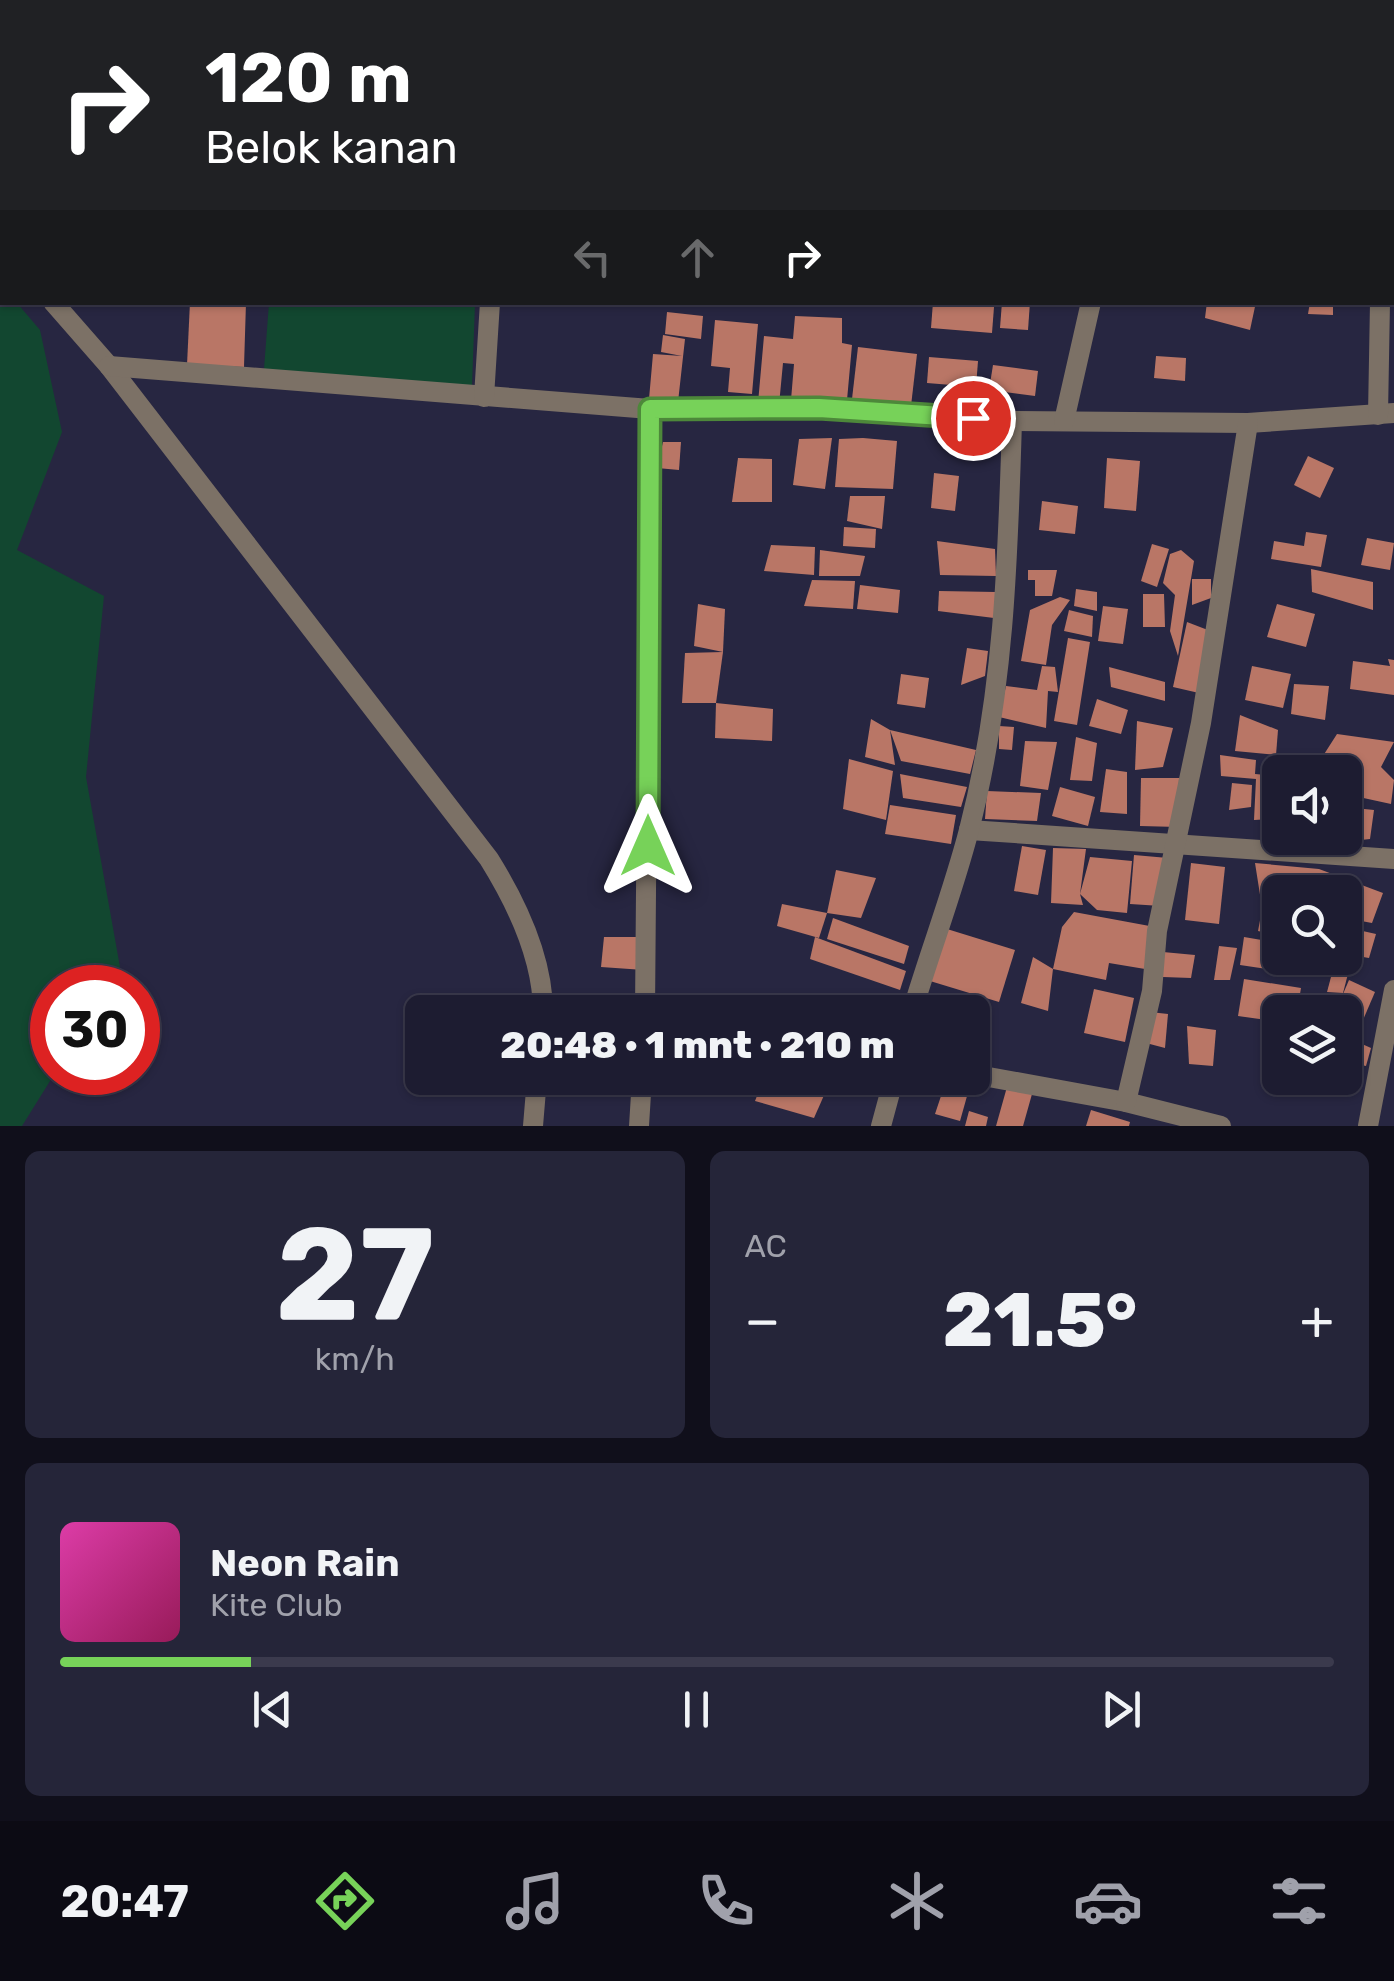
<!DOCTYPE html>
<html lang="id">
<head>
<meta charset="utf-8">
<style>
	body { margin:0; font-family:Rubik,sans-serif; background:#252539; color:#f1f3f6; height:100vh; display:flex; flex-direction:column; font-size:38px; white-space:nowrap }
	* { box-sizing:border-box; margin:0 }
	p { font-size:32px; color:#a0a1ab }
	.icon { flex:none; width:55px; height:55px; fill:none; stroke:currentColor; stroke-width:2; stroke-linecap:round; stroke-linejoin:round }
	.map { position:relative; height:1126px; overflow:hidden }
	.drawer { display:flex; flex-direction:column; gap:25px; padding:25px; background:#100f1b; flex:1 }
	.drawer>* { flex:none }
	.guide { position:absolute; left:0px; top:0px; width:1395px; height:305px; box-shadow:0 2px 8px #0004,0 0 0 2px #3b3a4d; background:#202124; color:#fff; overflow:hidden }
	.tools { position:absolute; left:1262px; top:755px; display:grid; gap:20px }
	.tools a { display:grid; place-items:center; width:100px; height:100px; border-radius:15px; background:#1d1c31; box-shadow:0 2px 8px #0004,0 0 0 2px #3b3a4d; font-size:50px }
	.speed { position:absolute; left:30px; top:965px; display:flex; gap:20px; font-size:50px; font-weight:700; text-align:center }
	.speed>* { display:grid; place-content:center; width:130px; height:130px; border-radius:50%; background:#1d1c31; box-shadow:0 2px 8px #0004,0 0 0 2px #3b3a4d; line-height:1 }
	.speed .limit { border:15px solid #d22; background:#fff; color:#111 }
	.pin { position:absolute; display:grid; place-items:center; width:85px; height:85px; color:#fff; margin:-42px; border:5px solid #fff; border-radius:50%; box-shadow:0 2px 10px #0007 }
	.me { position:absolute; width:110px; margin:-55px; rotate:0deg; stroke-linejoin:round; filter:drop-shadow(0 0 8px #0008) }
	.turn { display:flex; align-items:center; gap:35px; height:210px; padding:0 40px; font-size:45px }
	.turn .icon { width:130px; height:130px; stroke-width:2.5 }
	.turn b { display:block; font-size:70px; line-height:85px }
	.lanes { display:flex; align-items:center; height:95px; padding:0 40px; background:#0003; justify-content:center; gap:50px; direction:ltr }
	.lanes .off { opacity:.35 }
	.big { font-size:75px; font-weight:800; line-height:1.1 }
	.drawer .widget { flex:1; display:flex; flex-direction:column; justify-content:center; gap:15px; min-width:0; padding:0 35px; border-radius:15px; background:#252539 }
	.drawer .dial { align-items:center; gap:0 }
	.dial b { font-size:130px; line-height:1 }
	.song { display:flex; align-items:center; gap:30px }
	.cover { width:120px; height:120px; border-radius:15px; background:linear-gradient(135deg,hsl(320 70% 55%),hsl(330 70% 35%)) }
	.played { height:10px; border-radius:5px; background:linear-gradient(90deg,#77d259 15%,#3b3a4d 15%) }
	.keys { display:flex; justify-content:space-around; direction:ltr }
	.heat { display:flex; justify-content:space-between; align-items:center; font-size:55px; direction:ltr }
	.drawer .tiles { flex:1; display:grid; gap:25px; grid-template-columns:1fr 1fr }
	.widget:last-child { grid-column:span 2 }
	.trip { position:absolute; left:405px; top:995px; width:585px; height:100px; border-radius:15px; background:#1d1c31; box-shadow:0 2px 8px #0004,0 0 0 2px #3b3a4d; font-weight:800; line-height:100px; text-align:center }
	.menu { display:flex; height:160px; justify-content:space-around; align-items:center; background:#0c0b14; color:#a0a1ab }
	.menu .icon { width:70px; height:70px }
	.menu .current { color:#77d259 }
	.menu b { font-size:45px; color:#f1f3f6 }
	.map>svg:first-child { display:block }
	.green { fill:#124730 }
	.building { fill:#b97666 }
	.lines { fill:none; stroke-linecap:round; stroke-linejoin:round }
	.minor { stroke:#7c7166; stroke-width:20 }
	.route-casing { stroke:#4d883a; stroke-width:25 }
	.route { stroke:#77d259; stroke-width:18 }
</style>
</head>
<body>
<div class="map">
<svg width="1394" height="1126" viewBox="0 0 1394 1126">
	<rect width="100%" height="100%" fill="#272641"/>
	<g class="green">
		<path d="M0 283 2 302 17 303 40 330 62 432 17 550 104 596 86 777 120 967 108 987 52 988 55 1073 22 1126H0Z"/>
		<path d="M269 303H475L472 386 264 369Z"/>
	</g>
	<g class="building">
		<path d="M190 302H246L244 367 187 365Z"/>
		<path d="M933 302 994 307 992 333 931 328Z"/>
		<path d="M1002 302H1030L1028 330 1000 328Z"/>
		<path d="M1207 302H1256L1250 330 1205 318Z"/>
		<path d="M1310 302H1333V315L1308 314Z"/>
		<path d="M667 312 703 316 701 339 665 334Z"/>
		<path d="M795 316 842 318V343L852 345 847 400H791L794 364 783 363 779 405 758 403 764 336 793 339Z"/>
		<path d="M715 320 758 324 752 394 728 392 730 368 711 366Z"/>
		<path d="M663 335 685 339 678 402 649 399 653 354 682 356 661 352Z"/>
		<path d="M858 347 917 354 911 406 852 399Z"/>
		<path d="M1156 356 1186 358 1185 381 1154 378Z"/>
		<path d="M929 357 978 361 976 387 927 383Z"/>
		<path d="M993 365 1038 371 1035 396 989 390Z"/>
		<path d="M832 438 825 489 793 485 799 439Z"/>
		<path d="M863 438 897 441 893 489 835 487 839 439Z"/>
		<path d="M663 442H681L679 470 657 468Z"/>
		<path d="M1308 456 1334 468 1320 498 1294 485Z"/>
		<path d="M738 458 772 459V502H732Z"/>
		<path d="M1107 458 1140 461 1136 511 1104 508Z"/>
		<path d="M934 473 959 476 955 511 931 508Z"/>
		<path d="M850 496H885L882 529 847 521Z"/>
		<path d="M1042 501 1078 506 1075 534 1039 530Z"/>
		<path d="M844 527 876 529 875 548 843 546Z"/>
		<path d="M1306 532 1327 535 1321 567 1271 559 1274 541 1304 546Z"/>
		<path d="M1367 538 1394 543 1390 570 1361 565Z"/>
		<path d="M937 541 995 549 996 576 940 575Z"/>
		<path d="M1152 544 1169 549 1157 587 1141 581Z"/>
		<path d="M771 545 815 547 814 575 764 571Z"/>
		<path d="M820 550 865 556 860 576H819Z"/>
		<path d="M1181 550 1194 561 1178 656 1170 631 1175 595 1163 583 1170 554Z"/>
		<path d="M1311 569 1373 582V610L1312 592Z"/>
		<path d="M1028 570H1057L1052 596H1035V580H1028Z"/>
		<path d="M1192 579H1211V598L1192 605Z"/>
		<path d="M812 580 855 581 853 609 804 606Z"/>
		<path d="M860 585 900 590 898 613 857 609Z"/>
		<path d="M1076 589 1097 592V611L1074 606Z"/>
		<path d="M939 591 996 592 994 618 938 611Z"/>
		<path d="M1143 594H1164L1165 627H1143Z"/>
		<path d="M1060 597 1070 600 1052 625 1046 665 1021 661 1030 610Z"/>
		<path d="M698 604 725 609 723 652 694 646Z"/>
		<path d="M1277 604 1315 614 1306 647 1267 637Z"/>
		<path d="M1103 606 1128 609 1123 644 1098 641Z"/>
		<path d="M1069 610 1093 616 1092 637 1064 631Z"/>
		<path d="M1187 622 1213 632 1199 693 1173 687Z"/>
		<path d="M1068 638 1090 642 1077 725 1054 721Z"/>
		<path d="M967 648 988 651 985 676 961 685Z"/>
		<path d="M723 652 716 703H682L685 653Z"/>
		<path d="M1388 659 1394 660V695L1350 689 1353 661 1390 666Z"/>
		<path d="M1042 666 1055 667 1058 692 1048 691 1046 728 999 717 1006 686 1037 690Z"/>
		<path d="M1252 666 1291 674 1283 708 1245 700Z"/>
		<path d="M1109 667 1165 682V701L1111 687Z"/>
		<path d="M901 674 929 678 925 708 897 704Z"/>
		<path d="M1294 684 1329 686 1325 720 1291 714Z"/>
		<path d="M1097 699 1128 710 1121 734 1089 726Z"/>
		<path d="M716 703 773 709 772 741 715 738Z"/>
		<path d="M1240 715 1278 730 1276 755 1235 751Z"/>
		<path d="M871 719 890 730 976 750 970 774 901 761 890 730 895 765 865 757Z"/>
		<path d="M1137 721 1173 728 1163 767 1135 770Z"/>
		<path d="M999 726 1014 727 1012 750 999 749Z"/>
		<path d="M1337 734 1394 742 1381 767 1394 780 1391 804 1345 794V772H1320L1321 759Z"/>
		<path d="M1076 737 1097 743 1092 781 1070 780Z"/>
		<path d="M1025 741 1057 742 1048 790 1020 786Z"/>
		<path d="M1220 755 1256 760 1255 774 1277 776 1273 819 1254 820 1256 779 1221 776Z"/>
		<path d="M849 759 893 771 886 820 843 809Z"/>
		<path d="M1106 769 1127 772V814L1100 812Z"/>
		<path d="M900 774 967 787 961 807 903 798Z"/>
		<path d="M1141 778H1179L1178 827 1140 826Z"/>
		<path d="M1232 783 1252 785 1251 807 1229 810Z"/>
		<path d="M1060 787 1095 797 1088 826 1052 816Z"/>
		<path d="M987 791 1041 793 1037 821 985 819Z"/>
		<path d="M890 805 956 815 951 844 885 834Z"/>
		<path d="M1345 807 1374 810 1370 839 1334 843 1335 838H1345Z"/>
		<path d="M1022 846 1046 850 1038 895 1014 891Z"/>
		<path d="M1053 848 1086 849 1080 894 1090 857 1132 861 1127 913 1097 910 1080 894 1083 905 1051 903Z"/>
		<path d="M1134 855 1168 858 1161 906 1130 904Z"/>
		<path d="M1191 863 1225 867 1219 924 1185 920Z"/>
		<path d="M1255 863 1319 869 1383 893 1372 923 1345 918V892H1280V905L1261 901Z"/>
		<path d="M836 870 876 878 861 918 827 913Z"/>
		<path d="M782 904 827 913 819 938 777 926Z"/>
		<path d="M1262 910 1280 913V936L1258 931Z"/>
		<path d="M1074 912 1155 927 1145 969 1109 963 1106 980 1053 969 1048 1011 1021 1003 1033 957 1053 969 1062 927Z"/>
		<path d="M833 918 909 946 904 964 827 939Z"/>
		<path d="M1345 927 1376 934 1369 958 1345 954Z"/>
		<path d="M947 929 1015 950 999 1002 930 981Z"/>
		<path d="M604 937H644V970L601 967Z"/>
		<path d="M815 937 906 971 900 990 810 959Z"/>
		<path d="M1244 937 1280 943V958H1312L1309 975 1240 965Z"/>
		<path d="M1219 946 1237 948 1230 980H1214Z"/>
		<path d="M1163 952 1195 955 1191 978 1163 977Z"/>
		<path d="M1335 962 1349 970 1343 993 1327 992Z"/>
		<path d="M1244 979 1301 988 1297 1012H1280V1022L1238 1016Z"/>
		<path d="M1349 980 1375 992 1363 1020 1337 1008Z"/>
		<path d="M1094 989 1134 998 1125 1042 1084 1033Z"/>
		<path d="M1150 1012 1168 1014 1165 1048 1146 1043Z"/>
		<path d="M1187 1026 1216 1030 1213 1066 1189 1064Z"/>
		<path d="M1353 1040 1371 1048 1366 1066 1347 1062Z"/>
		<path d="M764 1078H823L829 1084 814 1118 755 1101Z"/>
		<path d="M945 1084 969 1089 960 1121 935 1114Z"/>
		<path d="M1007 1087 1032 1094 1023 1126H996Z"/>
		<path d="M1091 1110 1130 1122 1129 1126H1086Z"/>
		<path d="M969 1111 988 1117 986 1126H965Z"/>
	</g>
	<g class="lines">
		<g class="minor">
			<path d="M1150 2V0"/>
			<path d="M1392 17 1394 8"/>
			<path d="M1392 51H1394"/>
			<path d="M0 244 2 246"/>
			<path d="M53 302 109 366 489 859C517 904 543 959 543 1012"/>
			<path d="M109 366 650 409 819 408 1012 421 1248 423 1394 413"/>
			<path d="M484 397 490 302"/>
			<path d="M1378 415 1380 302"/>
			<path d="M1064 421 1091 302"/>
			<path d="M969 830 1394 859"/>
			<path d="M645 1012 650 409"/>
			<path d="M912 1012C930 951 953 892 969 830 1004 695 1008 559 1012 421"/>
			<path d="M972 1074 1126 1102 1221 1126"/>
			<path d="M1126 1102 1152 991 1157 931 1201 723 1248 423"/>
			<path d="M533 1126 537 1078"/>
			<path d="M639 1126 642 1078"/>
			<path d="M881 1126 894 1078"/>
			<path d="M1368 1126 1394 990"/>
		</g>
	</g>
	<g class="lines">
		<defs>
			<path id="route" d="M648 846 650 409 819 408 973 418"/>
		</defs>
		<use href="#route" class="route-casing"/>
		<use href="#route" class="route"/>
	</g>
</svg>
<div class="tools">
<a><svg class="icon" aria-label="sound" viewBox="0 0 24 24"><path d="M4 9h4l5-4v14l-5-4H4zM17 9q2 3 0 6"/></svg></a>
<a><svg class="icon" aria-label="search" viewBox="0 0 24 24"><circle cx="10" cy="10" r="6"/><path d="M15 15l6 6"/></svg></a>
<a><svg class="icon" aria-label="layers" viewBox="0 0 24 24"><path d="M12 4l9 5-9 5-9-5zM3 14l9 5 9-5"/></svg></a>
</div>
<div class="speed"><div class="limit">30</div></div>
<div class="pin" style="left:973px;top:418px;background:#d93025"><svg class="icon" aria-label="arrive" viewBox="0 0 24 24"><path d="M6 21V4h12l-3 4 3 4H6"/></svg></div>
<svg class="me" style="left:648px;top:846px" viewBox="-20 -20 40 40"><path d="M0-17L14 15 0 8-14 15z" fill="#77d259" stroke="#fff" stroke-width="4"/></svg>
<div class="trip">20:48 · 1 mnt · 210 m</div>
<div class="guide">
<div class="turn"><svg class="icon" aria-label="right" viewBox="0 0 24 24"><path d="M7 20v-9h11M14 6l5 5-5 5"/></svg><div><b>120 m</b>Belok kanan</div></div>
<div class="lanes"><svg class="icon off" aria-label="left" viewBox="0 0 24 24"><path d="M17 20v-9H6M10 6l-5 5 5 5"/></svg><svg class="icon off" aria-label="ahead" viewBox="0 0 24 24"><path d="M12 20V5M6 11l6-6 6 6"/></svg><svg class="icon" aria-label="right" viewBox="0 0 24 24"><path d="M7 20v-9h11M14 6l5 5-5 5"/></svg></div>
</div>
</div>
<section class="drawer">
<div class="tiles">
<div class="widget dial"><b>27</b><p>km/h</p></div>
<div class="widget"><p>AC</p>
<div class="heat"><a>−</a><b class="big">21.5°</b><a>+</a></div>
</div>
<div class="widget">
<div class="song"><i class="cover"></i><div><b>Neon Rain</b><p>Kite Club</p></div></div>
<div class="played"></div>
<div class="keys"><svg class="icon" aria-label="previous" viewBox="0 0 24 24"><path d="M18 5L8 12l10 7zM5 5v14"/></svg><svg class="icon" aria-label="pause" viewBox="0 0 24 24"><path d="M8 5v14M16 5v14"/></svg><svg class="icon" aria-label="next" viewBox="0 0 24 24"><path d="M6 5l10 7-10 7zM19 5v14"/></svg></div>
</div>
</div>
</section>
<nav class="menu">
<b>20:47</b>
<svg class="icon current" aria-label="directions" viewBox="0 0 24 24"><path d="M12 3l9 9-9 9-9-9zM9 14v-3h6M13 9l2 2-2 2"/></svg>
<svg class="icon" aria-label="music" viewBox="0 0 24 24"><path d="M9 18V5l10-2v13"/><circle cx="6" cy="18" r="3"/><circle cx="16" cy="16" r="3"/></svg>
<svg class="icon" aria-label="phone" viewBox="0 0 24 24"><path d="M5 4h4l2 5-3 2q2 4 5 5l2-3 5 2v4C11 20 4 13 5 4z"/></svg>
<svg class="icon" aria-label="climate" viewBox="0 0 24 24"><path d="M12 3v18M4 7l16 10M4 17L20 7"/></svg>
<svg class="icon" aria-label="car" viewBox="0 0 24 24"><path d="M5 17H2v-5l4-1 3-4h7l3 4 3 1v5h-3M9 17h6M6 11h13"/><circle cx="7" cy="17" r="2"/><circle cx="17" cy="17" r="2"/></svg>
<svg class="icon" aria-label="filters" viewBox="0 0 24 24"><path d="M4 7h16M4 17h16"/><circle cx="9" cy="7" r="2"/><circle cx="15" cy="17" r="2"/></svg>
</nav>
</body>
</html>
